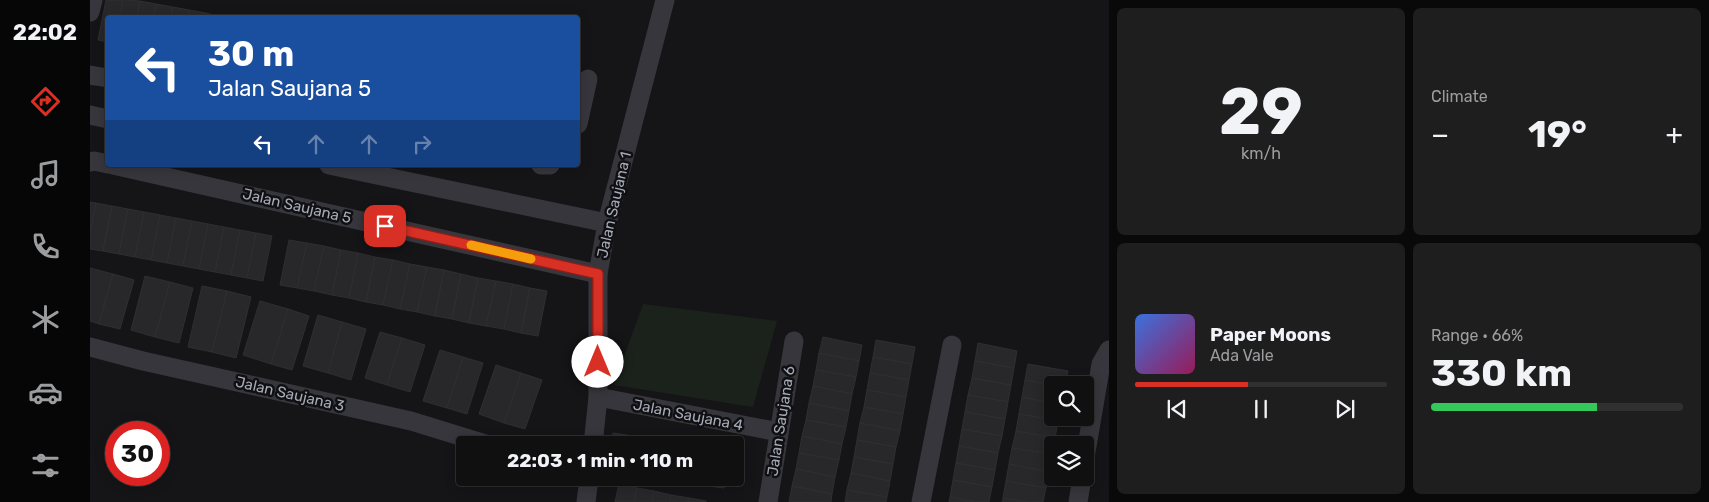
<!DOCTYPE html>
<html lang="en">
<head>
<meta charset="utf-8">
<style>
	body { margin:0; font-family:Rubik,sans-serif; background:#1e1e1f; color:#f1f3f6; height:100vh; display:flex; flex-direction:column; font-size:19px; white-space:nowrap }
	* { box-sizing:border-box; margin:0 }
	p { font-size:16px; color:#9c9d9f }
	.icon { flex:none; width:28px; height:28px; fill:none; stroke:currentColor; stroke-width:2; stroke-linecap:round; stroke-linejoin:round }
	.map { position:relative; flex:1; overflow:hidden }
	.side { display:flex; flex-direction:column; gap:8px; padding:8px; background:#090909; width:600px }
	.side>* { flex:none }
	.banner { position:absolute; left:15px; top:15px; width:475px; height:152px; border-radius:5px; box-shadow:0 2px 12px #0003,0 0 0 1px #303031; background:#1a4fa0; color:#fff; overflow:hidden }
	.controls { position:absolute; left:954px; top:376px; display:grid; gap:10px }
	.controls a { display:grid; place-items:center; width:50px; height:50px; border-radius:5px; background:#101011; box-shadow:0 2px 12px #0003,0 0 0 1px #303031; font-size:25px }
	.speed { position:absolute; left:15px; top:421px; display:flex; gap:10px; font-size:25px; font-weight:700; text-align:center }
	.speed>* { display:grid; place-content:center; width:65px; height:65px; border-radius:50%; background:#101011; box-shadow:0 2px 12px #0003,0 0 0 1px #303031; line-height:1 }
	.speed .limit { border:8px solid #d22; background:#fff; color:#111 }
	.pin { position:absolute; display:grid; place-items:center; width:42px; height:42px; color:#fff; margin:-21px; border-radius:10px; box-shadow:0 2px 8px #0006 }
	.me { position:absolute; width:55px; margin:-28px; rotate:0deg; stroke-linejoin:round; filter:drop-shadow(0 0 4px #0008) }
	.turn { display:flex; align-items:center; gap:18px; height:105px; padding:0 20px; font-size:22px }
	.turn .icon { width:65px; height:65px; stroke-width:2.5 }
	.turn b { display:block; font-size:35px; line-height:42px }
	.lanes { display:flex; align-items:center; height:48px; padding:0 20px; background:#0003; justify-content:center; gap:25px; direction:ltr }
	.lanes .off { opacity:.35 }
	.big { font-size:38px; font-weight:700; line-height:1.1 }
	.side .widget { flex:1; display:flex; flex-direction:column; justify-content:center; gap:8px; min-width:0; padding:0 18px; border-radius:8px; background:#1e1e1f }
	.side .dial { align-items:center; gap:0 }
	.dial b { font-size:65px; line-height:1 }
	.song { display:flex; align-items:center; gap:15px }
	.cover { width:60px; height:60px; border-radius:8px; background:linear-gradient(135deg,hsl(220 70% 55%),hsl(330 70% 35%)) }
	.played { height:5px; border-radius:2px; background:linear-gradient(90deg,#d93025 45%,#303031 45%) }
	.keys { display:flex; justify-content:space-around; direction:ltr }
	.heat { display:flex; justify-content:space-between; align-items:center; font-size:28px; direction:ltr }
	.charge { height:8px; border-radius:4px; background:linear-gradient(90deg,#34c759 66%,#303031 0) }
	.side .tiles { flex:1; display:grid; gap:8px; grid-template-columns:repeat(2,1fr) }
	.trip { position:absolute; left:366px; top:436px; width:288px; height:50px; border-radius:5px; background:#101011; box-shadow:0 2px 12px #0003,0 0 0 1px #303031; font-weight:700; line-height:50px; text-align:center }
	main { display:flex; flex:1; min-height:0 }
	.menu { display:flex; flex-direction:column; width:90px; justify-content:space-around; align-items:center; background:#060607; color:#9c9d9f }
	.menu .icon { width:35px; height:35px }
	.menu .on { color:#d93025 }
	.menu b { font-size:22px; color:#f1f3f6 }
	.map>svg:first-child { display:block }
	.green { fill:#1b221c }
	.building { fill:#28282b; stroke:#2f2f33 }
	.lines { fill:none; stroke-linecap:round; stroke-linejoin:round }
	.minor { stroke:#36363c; stroke-width:19 }
	.route-casing { stroke:#8d1f18; stroke-width:12 }
	.route { stroke:#d93025; stroke-width:9 }
	.slow { stroke:#f59e0b; stroke-width:9 }
	.labels { text-anchor:middle; stroke-width:5; stroke-linejoin:round; paint-order:stroke }
	.street-label { font-size:15px; fill:#a6aab8; stroke:#101012 }
</style>
</head>
<body>
<main>
<nav class="menu">
<b>22:02</b>
<svg class="icon on" aria-label="directions" viewBox="0 0 24 24"><path d="M12 3l9 9-9 9-9-9zM9 14v-3h6M13 9l2 2-2 2"/></svg>
<svg class="icon" aria-label="music" viewBox="0 0 24 24"><path d="M9 18V5l10-2v13"/><circle cx="6" cy="18" r="3"/><circle cx="16" cy="16" r="3"/></svg>
<svg class="icon" aria-label="phone" viewBox="0 0 24 24"><path d="M5 4h4l2 5-3 2q2 4 5 5l2-3 5 2v4C11 20 4 13 5 4z"/></svg>
<svg class="icon" aria-label="climate" viewBox="0 0 24 24"><path d="M12 3v18M4 7l16 10M4 17L20 7"/></svg>
<svg class="icon" aria-label="car" viewBox="0 0 24 24"><path d="M5 17H2v-5l4-1 3-4h7l3 4 3 1v5h-3M9 17h6M6 11h13"/><circle cx="7" cy="17" r="2"/><circle cx="17" cy="17" r="2"/></svg>
<svg class="icon" aria-label="filters" viewBox="0 0 24 24"><path d="M4 7h16M4 17h16"/><circle cx="9" cy="7" r="2"/><circle cx="15" cy="17" r="2"/></svg>
</nav>
<div class="map">
<svg width="1019" height="502" viewBox="0 0 1019 502">
	<rect width="100%" height="100%" fill="#151517"/>
	<path class="green" d="M553 304 687 321 663 407 524 385Z"/>
	<g class="building">
		<path d="M16 0H33L30 18H18V42L8 40Z"/>
		<path d="M33 0 50 1 47 18H30Z"/>
		<path d="M50 1 66 4 64 18H47Z"/>
		<path d="M66 4 83 7 81 18H64Z"/>
		<path d="M83 7 99 10 98 18H81Z"/>
		<path d="M99 10 116 13 115 18H98Z"/>
		<path d="M116 13 132 17V18H115Z"/>
		<path d="M0 202 6 203 0 234Z"/>
		<path d="M6 203 22 206 13 251 0 249V234Z"/>
		<path d="M22 206 38 209 29 254 13 251Z"/>
		<path d="M38 209 54 212 45 257 29 254Z"/>
		<path d="M54 212 70 215 61 260 45 257Z"/>
		<path d="M70 215 86 218 77 263 61 260Z"/>
		<path d="M86 218 102 221 93 266 77 263Z"/>
		<path d="M102 221 118 224 109 269 93 266Z"/>
		<path d="M118 224 134 227 125 272 109 269Z"/>
		<path d="M134 227 150 230 141 275 125 272Z"/>
		<path d="M150 230 166 233 157 278 141 275Z"/>
		<path d="M166 233 182 236 173 281 157 278Z"/>
		<path d="M199 240 217 243 207 288 190 285Z"/>
		<path d="M217 243 234 246 224 291 207 288Z"/>
		<path d="M234 246 251 250 242 295 224 291Z"/>
		<path d="M251 250 268 253 259 298 242 295Z"/>
		<path d="M268 253 285 257 276 302 259 298Z"/>
		<path d="M285 257 303 260 293 305 276 302Z"/>
		<path d="M303 260 320 264 310 309 293 305Z"/>
		<path d="M320 264 337 267 327 312 310 309Z"/>
		<path d="M337 267 354 270 345 316 327 312Z"/>
		<path d="M0 268 23 274 9 324 0 321Z"/>
		<path d="M354 270 371 274 362 319 345 316Z"/>
		<path d="M23 274 44 280 30 329 9 324Z"/>
		<path d="M371 274 388 278 379 323 362 319Z"/>
		<path d="M55 276 80 282 65 337 41 330Z"/>
		<path d="M388 278 406 281 396 326 379 323Z"/>
		<path d="M406 281 423 284 414 329 396 326Z"/>
		<path d="M80 282 103 288 89 343 65 337Z"/>
		<path d="M423 284 440 288 431 333 414 329Z"/>
		<path d="M112 286 137 291 122 352 98 347Z"/>
		<path d="M440 288 457 291 448 336 431 333Z"/>
		<path d="M137 291 161 297 146 358 122 352Z"/>
		<path d="M170 301 198 309 181 364 153 355Z"/>
		<path d="M198 309 219 316 202 370 181 364Z"/>
		<path d="M228 315 252 322 238 373 213 366Z"/>
		<path d="M252 322 276 329 261 380 238 373Z"/>
		<path d="M290 332 312 338 297 385 275 378Z"/>
		<path d="M733 337 772 345 769 361 729 353Z"/>
		<path d="M312 338 335 345 320 392 297 385Z"/>
		<path d="M786 340 825 347 822 364 783 357Z"/>
		<path d="M888 343 927 351 924 368 885 361Z"/>
		<path d="M350 350 373 357 357 408 333 401Z"/>
		<path d="M729 353 769 361 766 377 726 370Z"/>
		<path d="M373 357 393 363 377 414 357 408Z"/>
		<path d="M783 357 822 364 819 380 780 373Z"/>
		<path d="M885 361 924 368 921 385 882 378Z"/>
		<path d="M938 364 978 371 975 385H962L935 380Z"/>
		<path d="M406 365 431 373 414 423 389 414Z"/>
		<path d="M726 370 766 377 762 394 723 386Z"/>
		<path d="M431 373 452 380 435 429 414 423Z"/>
		<path d="M780 373 819 380 816 397 777 390Z"/>
		<path d="M882 378 921 385 918 402 878 395Z"/>
		<path d="M935 380 962 385V403L932 397Z"/>
		<path d="M723 386 762 394 759 411 719 403Z"/>
		<path d="M777 390 816 397 813 414 774 407Z"/>
		<path d="M878 395 918 402 915 419 875 412Z"/>
		<path d="M932 397 962 403V418H969L968 421 929 414Z"/>
		<path d="M719 403 759 411 756 427 716 420Z"/>
		<path d="M774 407 813 414 810 431 770 423Z"/>
		<path d="M875 412 915 419 912 436 872 429Z"/>
		<path d="M929 414 968 421 965 438 926 431Z"/>
		<path d="M716 420 756 427 752 444 712 436Z"/>
		<path d="M770 423 810 431 806 447 767 440Z"/>
		<path d="M872 429 912 436 908 453 869 446Z"/>
		<path d="M926 431 965 438 962 445V454L922 448Z"/>
		<path d="M523 433 556 438 555 445H521Z"/>
		<path d="M712 436 752 444 749 460 709 453Z"/>
		<path d="M556 438 573 441 572 445H555Z"/>
		<path d="M767 440 806 447 803 464 764 457Z"/>
		<path d="M573 441 590 443 589 445H572Z"/>
		<path d="M869 446 908 453 905 470 866 463Z"/>
		<path d="M922 448 962 454 959 472 919 464Z"/>
		<path d="M709 453 749 460 745 477 706 469Z"/>
		<path d="M764 457 803 464 800 481 761 473Z"/>
		<path d="M866 463 905 470 902 487 863 480Z"/>
		<path d="M919 464 959 472 956 488 916 481Z"/>
		<path d="M706 469 745 477 742 494 702 486Z"/>
		<path d="M761 473 800 481 797 497 757 490Z"/>
		<path d="M567 478H584V481Z"/>
		<path d="M584 478H602L601 483 584 481Z"/>
		<path d="M602 478H619L618 486 601 483Z"/>
		<path d="M619 478H636L634 488 618 486Z"/>
		<path d="M863 480 902 487 899 502H885L860 497Z"/>
		<path d="M916 481 956 488 953 502H936L913 498Z"/>
		<path d="M529 484 547 488 544 502H525Z"/>
		<path d="M702 486 742 494 741 502H699Z"/>
		<path d="M547 488 564 491 562 502H544Z"/>
		<path d="M757 490 797 497 796 502H755Z"/>
		<path d="M564 491 581 495 580 502H562Z"/>
		<path d="M581 495 599 498 598 502H580Z"/>
		<path d="M860 497 885 502H859Z"/>
		<path d="M599 498 616 501V502H598Z"/>
		<path d="M913 498 936 502H912Z"/>
	</g>
	<g class="lines">
		<g class="minor">
			<path d="M0 12 3 0"/>
			<path d="M0 75 18 78"/>
			<path d="M0 115 18 119"/>
			<path d="M488 124 498 79"/>
			<path d="M0 162 4 161 18 164"/>
			<path d="M23 165 508 274"/>
			<path d="M239 165 517 223"/>
			<path d="M451 165H460"/>
			<path d="M0 347 53 361 321 421 399 445"/>
			<path d="M508 397 689 432"/>
			<path d="M503 445 508 397V274L517 223 575 0"/>
			<path d="M995 458 1011 364 1019 350"/>
			<path d="M496 502 499 478"/>
			<path d="M678 502 704 341"/>
			<path d="M831 502 862 345"/>
			<path d="M988 502 992 478"/>
		</g>
	</g>
	<g class="lines">
		<defs>
			<path id="route" d="M295 226 508 274V362"/>
		</defs>
		<use href="#route" class="route-casing"/>
		<use href="#route" class="route"/>
		<path class="slow" d="M381 245 441 259"/>
	</g>
	<g class="labels">
		<g class="street-label">
			<text transform="translate(524 205) rotate(-77)" y="5">Jalan Saujana 1</text>
			<text transform="translate(207 206) rotate(13)" y="5">Jalan Saujana 5</text>
			<text transform="translate(200 394) rotate(13)" y="5">Jalan Saujana 3</text>
			<text transform="translate(598 415) rotate(11)" y="5">Jalan Saujana 4</text>
			<text transform="translate(691 421) rotate(-81)" y="5">Jalan Saujana 6</text>
		</g>
	</g>
</svg>
<div class="controls">
<a><svg class="icon" aria-label="search" viewBox="0 0 24 24"><circle cx="10" cy="10" r="6"/><path d="M15 15l6 6"/></svg></a>
<a><svg class="icon" aria-label="layers" viewBox="0 0 24 24"><path d="M12 4l9 5-9 5-9-5zM3 14l9 5 9-5"/></svg></a>
</div>
<div class="speed"><div class="limit">30</div></div>
<div class="pin" style="left:295px;top:226px;background:#d93025"><svg class="icon" aria-label="arrive" viewBox="0 0 24 24"><path d="M6 21V4h12l-3 4 3 4H6"/></svg></div>
<svg class="me" style="left:508px;top:362px" viewBox="-20 -20 40 40"><circle r="19" fill="#fff"/><path d="M0-13L10 11 0 6-10 11z" fill="#d93025"/></svg>
<div class="trip">22:03 · 1 min · 110 m</div>
<div class="banner">
<div class="turn"><svg class="icon" aria-label="left" viewBox="0 0 24 24"><path d="M17 20v-9H6M10 6l-5 5 5 5"/></svg><div><b>30 m</b>Jalan Saujana 5</div></div>
<div class="lanes"><svg class="icon" aria-label="left" viewBox="0 0 24 24"><path d="M17 20v-9H6M10 6l-5 5 5 5"/></svg><svg class="icon off" aria-label="ahead" viewBox="0 0 24 24"><path d="M12 20V5M6 11l6-6 6 6"/></svg><svg class="icon off" aria-label="ahead" viewBox="0 0 24 24"><path d="M12 20V5M6 11l6-6 6 6"/></svg><svg class="icon off" aria-label="right" viewBox="0 0 24 24"><path d="M7 20v-9h11M14 6l5 5-5 5"/></svg></div>
</div>
</div>
<section class="side">
<div class="tiles">
<div class="widget dial"><b>29</b><p>km/h</p></div>
<div class="widget"><p>Climate</p>
<div class="heat"><a>−</a><b class="big">19°</b><a>+</a></div>
</div>
<div class="widget">
<div class="song"><i class="cover"></i><div><b>Paper Moons</b><p>Ada Vale</p></div></div>
<div class="played"></div>
<div class="keys"><svg class="icon" aria-label="previous" viewBox="0 0 24 24"><path d="M18 5L8 12l10 7zM5 5v14"/></svg><svg class="icon" aria-label="pause" viewBox="0 0 24 24"><path d="M8 5v14M16 5v14"/></svg><svg class="icon" aria-label="next" viewBox="0 0 24 24"><path d="M6 5l10 7-10 7zM19 5v14"/></svg></div>
</div>
<div class="widget"><p>Range · 66%</p><b class="big">330 km</b><div class="charge"></div></div>
</div>
</section>
</main>
</body>
</html>
